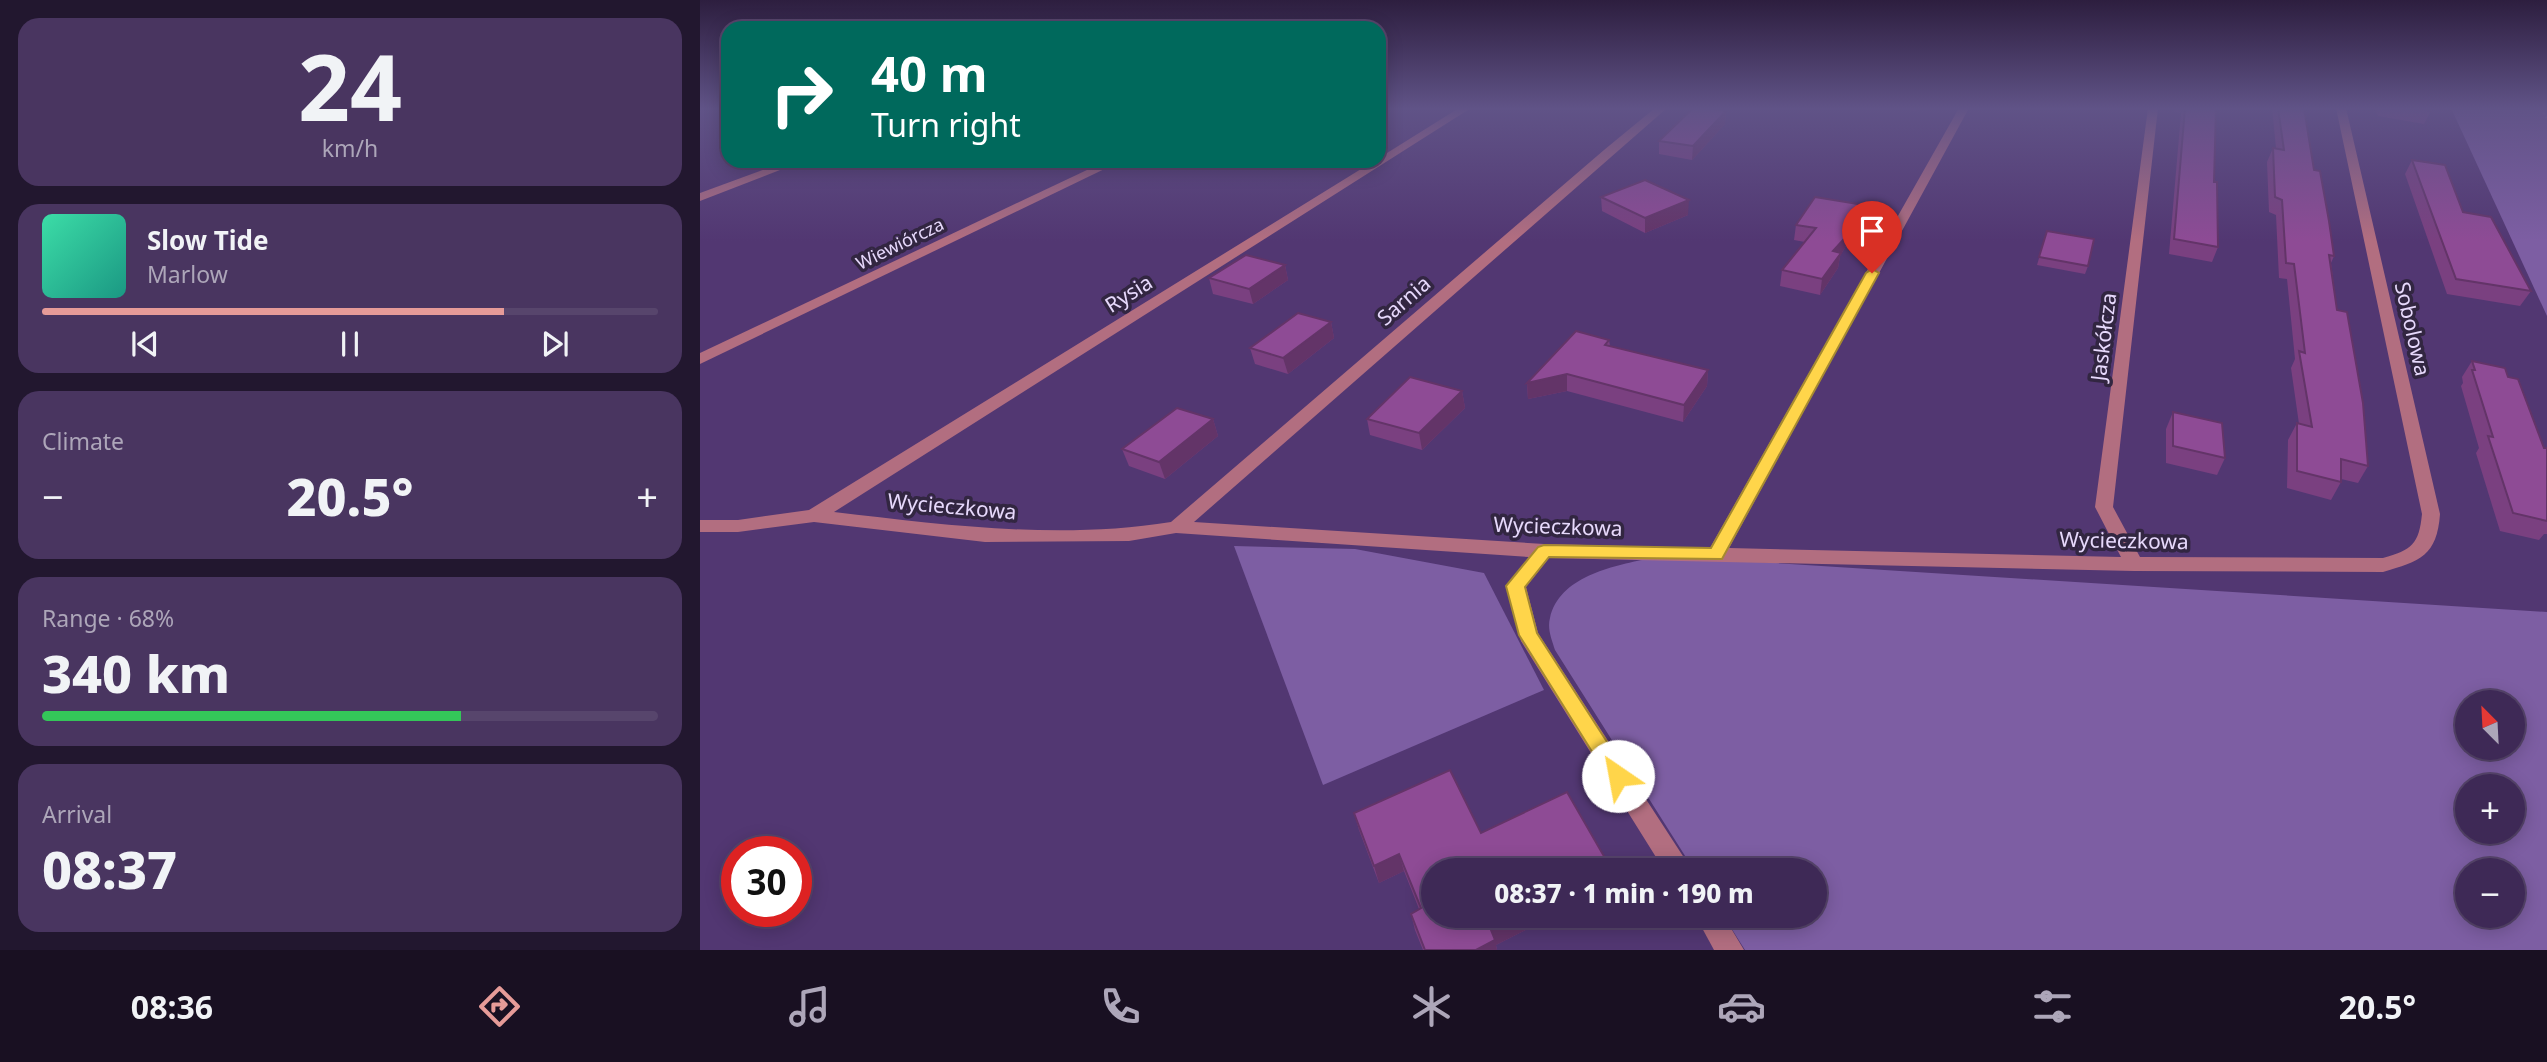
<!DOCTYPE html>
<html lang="en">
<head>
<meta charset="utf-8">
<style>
	body { margin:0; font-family:"Noto Sans",sans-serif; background:#493560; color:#f1f3f6; height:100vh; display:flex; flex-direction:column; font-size:26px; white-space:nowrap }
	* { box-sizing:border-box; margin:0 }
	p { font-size:23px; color:#ada6b9 }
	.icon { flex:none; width:38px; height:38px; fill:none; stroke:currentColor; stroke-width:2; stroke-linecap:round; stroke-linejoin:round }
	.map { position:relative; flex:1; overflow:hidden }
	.details { display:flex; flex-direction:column; gap:18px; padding:18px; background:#22172f; width:700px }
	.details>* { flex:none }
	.hud { position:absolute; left:21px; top:21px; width:665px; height:147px; border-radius:21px; box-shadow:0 4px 18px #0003,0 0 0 2px #57456c; background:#00695c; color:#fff; overflow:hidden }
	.needle { width:46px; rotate:336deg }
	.buttons { position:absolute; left:1755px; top:690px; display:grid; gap:14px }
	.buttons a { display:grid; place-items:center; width:70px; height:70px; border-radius:50%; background:#3e2956; box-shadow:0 4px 18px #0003,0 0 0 2px #57456c; font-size:35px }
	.speed { position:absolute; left:21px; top:836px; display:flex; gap:14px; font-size:35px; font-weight:700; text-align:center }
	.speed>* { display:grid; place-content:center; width:91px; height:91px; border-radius:50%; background:#3e2956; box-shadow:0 4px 18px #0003,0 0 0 2px #57456c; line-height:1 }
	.speed .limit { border:10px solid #d22; background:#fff; color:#111 }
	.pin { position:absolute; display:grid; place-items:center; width:60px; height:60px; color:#fff; margin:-72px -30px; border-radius:50% 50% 50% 0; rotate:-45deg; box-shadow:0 0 7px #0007 }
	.pin .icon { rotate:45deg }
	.me { position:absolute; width:77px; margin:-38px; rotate:327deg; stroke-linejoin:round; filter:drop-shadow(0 0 5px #0008) }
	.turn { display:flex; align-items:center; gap:24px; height:147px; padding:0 35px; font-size:32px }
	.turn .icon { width:91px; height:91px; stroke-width:2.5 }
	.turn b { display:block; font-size:49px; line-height:60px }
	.big { font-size:52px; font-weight:800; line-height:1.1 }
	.details .tile { flex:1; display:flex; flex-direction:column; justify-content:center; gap:10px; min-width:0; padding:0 24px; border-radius:21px; background:#493560 }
	.details .dial { align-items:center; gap:0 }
	.dial b { font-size:91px; line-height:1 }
	.song { display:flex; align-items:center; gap:21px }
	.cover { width:84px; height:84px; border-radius:10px; background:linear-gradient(135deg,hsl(160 70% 55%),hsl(170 70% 35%)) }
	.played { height:7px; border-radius:4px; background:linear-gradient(90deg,#e69b98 75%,#57456c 75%) }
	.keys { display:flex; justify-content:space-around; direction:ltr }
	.heat { display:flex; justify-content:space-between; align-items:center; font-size:38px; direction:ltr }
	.charge { height:10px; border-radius:5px; background:linear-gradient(90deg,#34c759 68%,#57456c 0) }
	.trip { position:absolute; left:721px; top:858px; width:406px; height:70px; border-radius:35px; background:#3e2956; box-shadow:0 4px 18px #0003,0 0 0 2px #57456c; font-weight:800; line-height:70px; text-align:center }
	.dock { display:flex; height:112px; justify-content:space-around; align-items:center; background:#191022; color:#ada6b9 }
	.dock .icon { width:49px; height:49px }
	.dock .on { color:#e69b98 }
	.dock b { font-size:32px; color:#f1f3f6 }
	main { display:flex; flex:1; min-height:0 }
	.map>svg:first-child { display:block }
	.green { fill:#7d5ea3; fill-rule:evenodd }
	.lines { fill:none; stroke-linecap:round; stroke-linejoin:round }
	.path { stroke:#9b87b6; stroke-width:2.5; stroke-dasharray:2.5 2.5; stroke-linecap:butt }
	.minor { fill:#b26e80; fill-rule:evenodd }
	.wall { fill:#7a4080 }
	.shaded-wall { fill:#633468 }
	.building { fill:#8e4b95; stroke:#633468; stroke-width:2 }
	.route { fill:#ffd54a; stroke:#a68a30; stroke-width:2 }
	.labels { text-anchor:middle; stroke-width:7; stroke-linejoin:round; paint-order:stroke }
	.far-street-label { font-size:18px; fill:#e7d9fc; stroke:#322641 }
	.street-label { font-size:21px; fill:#e7d9fc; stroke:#322641 }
</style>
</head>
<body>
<main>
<section class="details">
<div class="tile dial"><b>24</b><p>km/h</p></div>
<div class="tile">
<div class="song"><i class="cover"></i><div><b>Slow Tide</b><p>Marlow</p></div></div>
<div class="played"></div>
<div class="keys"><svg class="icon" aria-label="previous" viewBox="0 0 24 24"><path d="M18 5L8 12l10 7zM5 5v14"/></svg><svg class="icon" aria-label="pause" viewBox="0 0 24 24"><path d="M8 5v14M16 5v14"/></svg><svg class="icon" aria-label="next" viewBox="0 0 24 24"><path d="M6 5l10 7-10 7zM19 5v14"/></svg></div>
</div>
<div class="tile"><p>Climate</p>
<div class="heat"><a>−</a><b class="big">20.5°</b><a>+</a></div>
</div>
<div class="tile"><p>Range · 68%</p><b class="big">340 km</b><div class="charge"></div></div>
<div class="tile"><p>Arrival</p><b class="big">08:37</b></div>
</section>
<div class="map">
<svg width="1847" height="950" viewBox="0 0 1847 950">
	<rect width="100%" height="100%" fill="#523772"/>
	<g class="green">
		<path d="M1751 108H1847V316Z"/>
		<path d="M534 546 655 549 784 573 844 690 623 785Z"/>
		<path d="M947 559 1027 560 1847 612V950H1045L1023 915H1115V870H994L855 650C852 640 847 629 850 618 859 577 912 566 947 559ZM1768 702H1813V747H1768ZM1768 786H1813V831H1768ZM1768 870H1813V915H1768Z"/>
	</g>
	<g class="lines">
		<path class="path" d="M1841 108 1847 118"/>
		<g class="minor">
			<path d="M759 108H771L134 512C245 525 359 540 471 522L904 150 955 108H967L494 522 844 544 1010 548 1259 108H1269L1029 548 1421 557 1395 507 1448 108H1458L1413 507 1440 557 1683 558C1712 550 1719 544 1722 514L1636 108H1646L1740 514C1737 556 1720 561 1683 572L1434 571 849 558 826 587 838 633 992 870H964L821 641 806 586 829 557 476 533 429 541 285 542 114 522 38 532H0V520H38L109 510 674 161H679V158Z"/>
			<path d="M87 161H103L0 201V193Z"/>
			<path d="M406 161H421L0 364V353Z"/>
			<path d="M995 915H1023L1044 950H1014Z"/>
		</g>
	</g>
	<g class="wall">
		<path d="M1195 108H1218L1216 111Z"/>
		<path d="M1474 108H1516L1514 182 1518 247 1512 262 1469 254 1481 113 1474 112Z"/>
		<path d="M1572 108H1604L1614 170 1634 256 1631 263 1637 310 1668 466 1658 483 1641 479V482L1631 500 1587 488 1588 440 1597 423 1599 424 1591 368 1595 359 1587 279 1579 278 1576 215 1569 212 1567 162 1573 148H1576Z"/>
		<path d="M1675 108H1729L1731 111 1724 124 1678 116Z"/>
		<path d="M1026 111 1025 124 992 160 959 154V141Z"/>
		<path d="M1712 160 1763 212 1831 291 1820 306 1747 294 1705 174Z"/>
		<path d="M901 197 988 215 945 233 902 211Z"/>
		<path d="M1164 205 1161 220 1140 256 1138 268 1120 295 1080 286 1082 270 1105 242 1094 240 1096 225Z"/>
		<path d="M1347 231 1388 266 1385 274 1337 265Z"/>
		<path d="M585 265 588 280 553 304 513 294 509 278Z"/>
		<path d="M631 322 634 338 588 374 555 364 550 348Z"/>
		<path d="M909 340 910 346 1008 370 1007 386 983 422 867 391 828 399 827 383Z"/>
		<path d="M1772 361 1808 377 1844 448H1847V534H1844L1839 540 1800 531 1776 453 1779 448 1761 386 1763 383 1762 377Z"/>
		<path d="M762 391 765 408 722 450 670 435 667 419Z"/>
		<path d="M1473 412 1525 458 1517 475 1466 463V429Z"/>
		<path d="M513 419 518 436 465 479 429 466 422 449Z"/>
		<path d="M654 813 733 870 843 921 796 945 797 950H723L715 930 711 914 719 909 704 871 679 883 659 830Z"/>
	</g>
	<g class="shaded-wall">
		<path d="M1026 111 1025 124 992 160 993 146Z"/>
		<path d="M989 200 988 215 945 233V218Z"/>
		<path d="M1164 205 1161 220 1140 256 1138 268 1120 295 1122 279 1133 251Z"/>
		<path d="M585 265 588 280 553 304 549 289Z"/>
		<path d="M631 322 634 338 588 374 583 358Z"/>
		<path d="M1008 370 1007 386 983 422 984 405Z"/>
		<path d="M867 374V391L828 399 827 383Z"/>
		<path d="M762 391 765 408 722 450 719 433Z"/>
		<path d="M513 419 518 436 465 479 459 462Z"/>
		<path d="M699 854 704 871 679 883 674 866Z"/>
		<path d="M905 858V870H882Z"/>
		<path d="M820 915H843V921L796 945 797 950H776L791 930Z"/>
	</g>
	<g class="building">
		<path d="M993 108H1006L1026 111 993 146 959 141Z"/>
		<path d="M1485 108H1516L1514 182H1517L1518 247 1474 239Z"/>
		<path d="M1578 108H1604L1614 170 1620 171 1629 221 1634 256 1629 255 1637 310 1647 312 1663 403 1668 466 1641 459V482L1597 471V423L1612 427 1599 351 1605 353 1594 264 1586 263 1582 200 1575 197 1573 148 1584 150Z"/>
		<path d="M1714 108H1729L1731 111Z"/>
		<path d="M1712 160 1745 165 1763 212 1791 217 1831 291 1756 279Z"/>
		<path d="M945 180 989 200 945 218 901 197Z"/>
		<path d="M1115 197 1164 205 1144 239 1133 251 1141 253 1122 279 1082 270 1116 228 1096 225Z"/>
		<path d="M1347 231 1394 239 1388 266 1339 257Z"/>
		<path d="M546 255 585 265 549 289 509 278Z"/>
		<path d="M598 313 631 322 583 358 550 348Z"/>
		<path d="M876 331 909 340 905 345 1008 370 984 405 867 374 827 383Z"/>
		<path d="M1772 361 1805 368 1808 377 1818 379 1844 448H1847V521L1813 513 1788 436 1793 437 1772 370H1775Z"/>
		<path d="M710 377 762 391 719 433 667 419Z"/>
		<path d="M477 408 513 419 459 462 422 449Z"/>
		<path d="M1473 412 1522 423 1525 458 1473 446Z"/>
		<path d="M750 770 781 833 867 792 905 858 882 870H733V915H820L791 930 795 940 776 950H725L711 914 721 908 699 854 674 866 654 813Z"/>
	</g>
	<linearGradient id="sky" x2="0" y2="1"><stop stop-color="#2d1e3f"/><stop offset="0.45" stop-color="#605387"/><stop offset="1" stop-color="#605387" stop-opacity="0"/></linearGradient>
	<rect width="1847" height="241" fill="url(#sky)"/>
	<path class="route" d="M1172 269 1179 273 1022 559 849 557 825 587 837 633 929 776 926 782 918 785 911 782 819 635 806 586 838 547 844 545 1011 548 1166 273Z"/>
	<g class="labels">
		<g class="far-street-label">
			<text transform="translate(200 244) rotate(-26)" y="6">Wiewiórcza</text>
		</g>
		<g class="street-label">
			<text transform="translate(429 294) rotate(-32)" y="7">Rysia</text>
			<text transform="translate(704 301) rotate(-41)" y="7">Sarnia</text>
			<text transform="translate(1712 329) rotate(77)" y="7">Sobolowa</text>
			<text transform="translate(1404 337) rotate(-83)" y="7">Jaskółcza</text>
			<text transform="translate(252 507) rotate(5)" y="7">Wycieczkowa</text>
			<text transform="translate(858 527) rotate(2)" y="7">Wycieczkowa</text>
			<text transform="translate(1424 541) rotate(1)" y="7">Wycieczkowa</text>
		</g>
	</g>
</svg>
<div class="buttons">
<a><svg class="needle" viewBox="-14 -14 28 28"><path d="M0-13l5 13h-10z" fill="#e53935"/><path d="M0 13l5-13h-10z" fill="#ada6b9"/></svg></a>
<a>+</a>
<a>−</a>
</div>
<div class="speed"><div class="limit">30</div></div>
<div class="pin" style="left:1172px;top:273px;background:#d93025"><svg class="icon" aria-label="arrive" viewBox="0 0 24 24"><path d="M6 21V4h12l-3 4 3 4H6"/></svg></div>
<svg class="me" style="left:918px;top:776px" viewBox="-20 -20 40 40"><circle r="19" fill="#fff"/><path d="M0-13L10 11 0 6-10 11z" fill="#ffd54a"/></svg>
<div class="trip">08:37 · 1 min · 190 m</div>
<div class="hud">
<div class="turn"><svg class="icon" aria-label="right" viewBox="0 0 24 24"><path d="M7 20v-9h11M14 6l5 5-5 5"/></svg><div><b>40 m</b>Turn right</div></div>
</div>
</div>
</main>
<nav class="dock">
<b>08:36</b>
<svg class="icon on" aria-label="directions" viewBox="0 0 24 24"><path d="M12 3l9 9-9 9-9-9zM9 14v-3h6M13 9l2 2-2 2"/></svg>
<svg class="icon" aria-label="music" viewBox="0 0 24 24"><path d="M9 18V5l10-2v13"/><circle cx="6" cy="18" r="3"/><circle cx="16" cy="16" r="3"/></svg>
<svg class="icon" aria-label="phone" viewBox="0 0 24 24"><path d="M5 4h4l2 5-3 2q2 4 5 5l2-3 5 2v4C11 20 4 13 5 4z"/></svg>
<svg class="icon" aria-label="climate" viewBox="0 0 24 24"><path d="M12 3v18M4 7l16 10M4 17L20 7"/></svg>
<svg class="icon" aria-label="car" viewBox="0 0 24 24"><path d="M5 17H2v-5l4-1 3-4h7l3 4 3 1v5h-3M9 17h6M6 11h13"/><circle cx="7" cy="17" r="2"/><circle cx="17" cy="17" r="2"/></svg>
<svg class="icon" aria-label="filters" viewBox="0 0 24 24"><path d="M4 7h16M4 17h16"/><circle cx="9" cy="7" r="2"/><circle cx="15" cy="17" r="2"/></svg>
<b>20.5°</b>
</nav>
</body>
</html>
